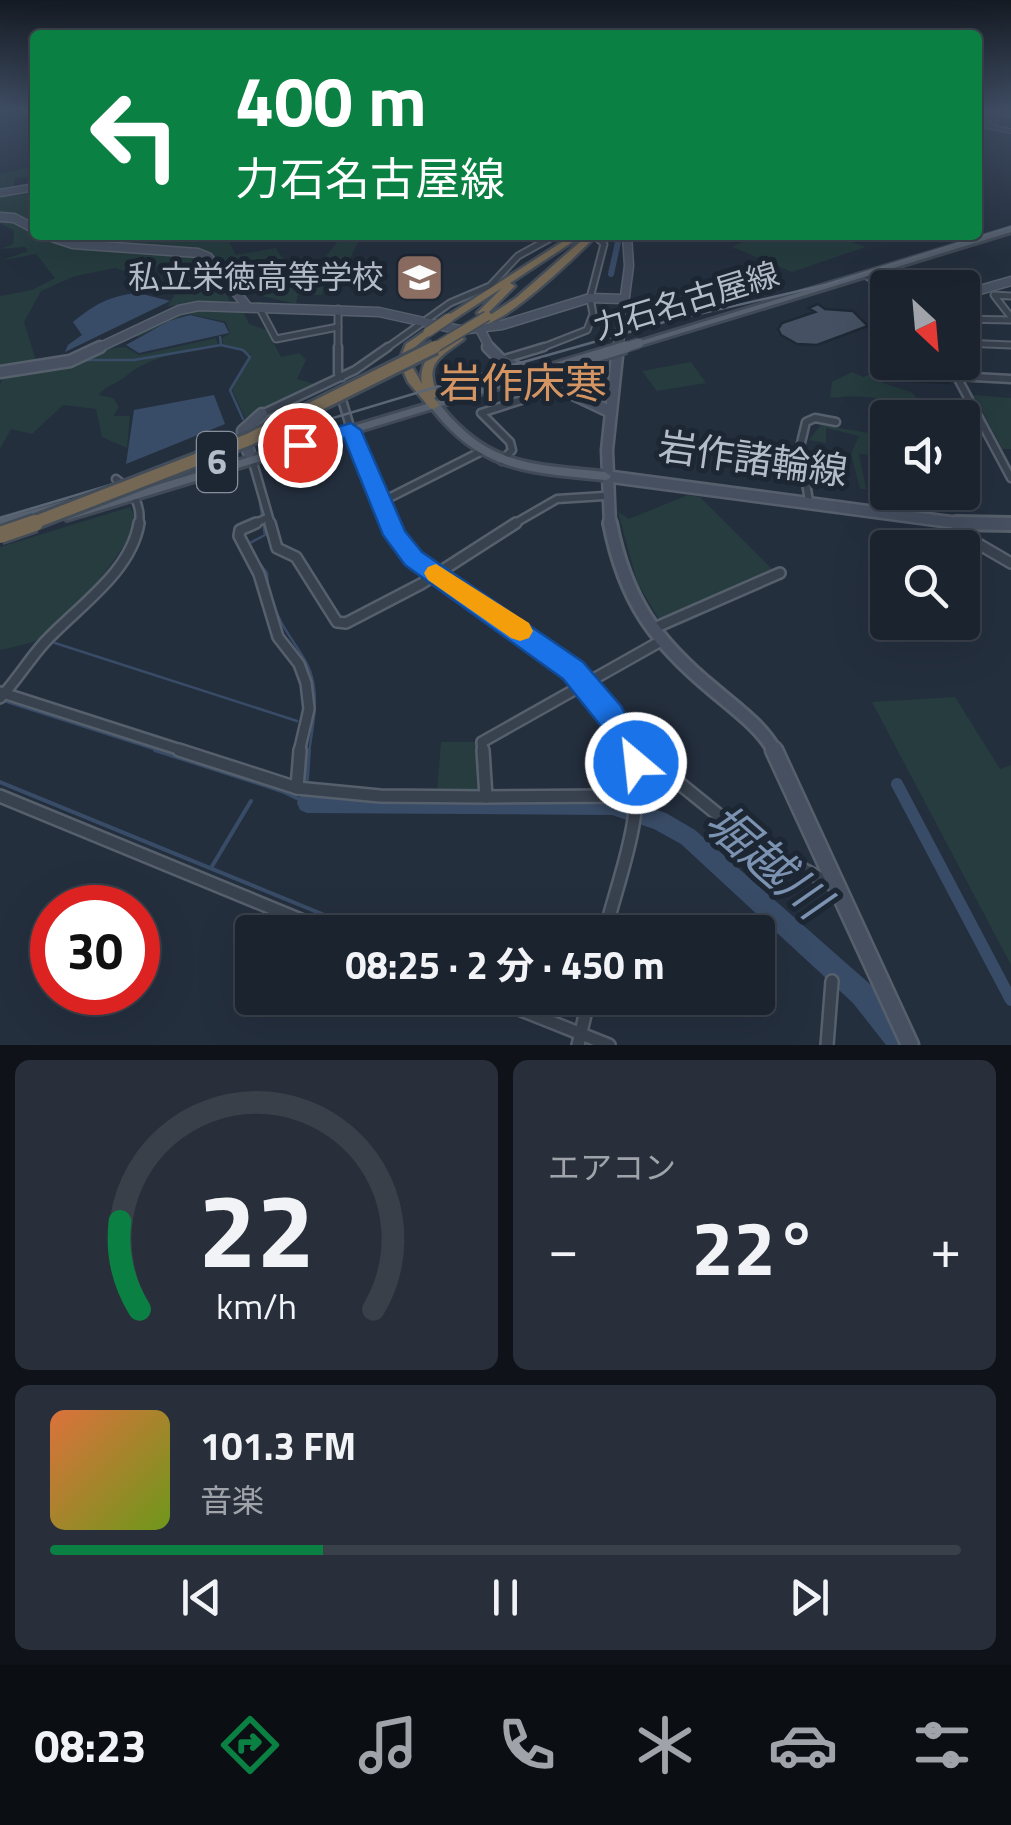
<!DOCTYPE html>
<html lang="ja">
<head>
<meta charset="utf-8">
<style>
	body { margin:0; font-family:"Titillium Web","Noto Sans JP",sans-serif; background:#282f3a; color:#f1f3f6; height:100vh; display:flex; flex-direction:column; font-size:38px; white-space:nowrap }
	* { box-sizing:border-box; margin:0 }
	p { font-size:32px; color:#a0a4aa }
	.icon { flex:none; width:55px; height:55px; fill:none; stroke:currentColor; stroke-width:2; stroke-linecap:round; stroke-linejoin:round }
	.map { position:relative; height:1045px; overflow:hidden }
	.sheet { display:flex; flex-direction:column; gap:15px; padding:15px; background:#0f1319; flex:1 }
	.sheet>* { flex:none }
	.hud { position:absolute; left:30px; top:30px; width:952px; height:210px; border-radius:10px; box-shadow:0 10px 40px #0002,0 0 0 2px #39404a; background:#0b8043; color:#fff; overflow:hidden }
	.needle { width:65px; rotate:154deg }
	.fabs { position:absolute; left:870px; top:270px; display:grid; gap:20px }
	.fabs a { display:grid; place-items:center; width:110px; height:110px; border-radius:10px; background:#1b232e; box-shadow:0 10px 40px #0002,0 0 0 2px #39404a; font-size:50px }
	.speed { position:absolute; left:30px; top:885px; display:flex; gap:20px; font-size:50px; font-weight:700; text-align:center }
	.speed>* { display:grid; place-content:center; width:130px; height:130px; border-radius:50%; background:#1b232e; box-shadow:0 10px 40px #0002,0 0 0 2px #39404a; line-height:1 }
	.speed .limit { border:15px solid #d22; background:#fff; color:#111 }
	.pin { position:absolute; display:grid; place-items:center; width:85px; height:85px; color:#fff; margin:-42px; border:5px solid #fff; border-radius:50%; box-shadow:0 2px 10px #0007 }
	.me { position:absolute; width:110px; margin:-55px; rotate:332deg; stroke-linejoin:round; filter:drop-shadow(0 0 8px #0008) }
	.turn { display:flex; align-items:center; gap:35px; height:210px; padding:0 40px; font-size:45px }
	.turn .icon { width:130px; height:130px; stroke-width:2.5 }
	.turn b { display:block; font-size:70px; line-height:85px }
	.big { font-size:75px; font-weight:700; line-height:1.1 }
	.sheet .widget { flex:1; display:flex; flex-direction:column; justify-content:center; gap:15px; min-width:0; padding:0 35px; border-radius:15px; background:#282f3a }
	.sheet .dial { align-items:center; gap:0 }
	.dial svg { height:260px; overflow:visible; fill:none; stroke:#39404a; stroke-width:7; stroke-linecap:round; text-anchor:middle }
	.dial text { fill:#f1f3f6; stroke:none }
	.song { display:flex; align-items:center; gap:30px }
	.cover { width:120px; height:120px; border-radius:15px; background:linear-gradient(135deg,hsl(20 70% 55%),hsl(80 70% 35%)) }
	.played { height:10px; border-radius:5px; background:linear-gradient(90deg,#0b8043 30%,#39404a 30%) }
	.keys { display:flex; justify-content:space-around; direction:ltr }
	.heat { display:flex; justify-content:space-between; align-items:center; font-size:55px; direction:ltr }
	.sheet .tiles { flex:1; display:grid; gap:15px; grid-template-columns:1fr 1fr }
	.widget:last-child { grid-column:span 2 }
	.trip { position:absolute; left:235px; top:915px; width:540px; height:100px; border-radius:10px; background:#1b232e; box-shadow:0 10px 40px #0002,0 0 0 2px #39404a; font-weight:700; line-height:100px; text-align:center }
	.dock { display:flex; height:160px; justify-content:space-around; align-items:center; background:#0b0e12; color:#a0a4aa }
	.dock .icon { width:70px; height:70px }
	.dock .selected { color:#0b8043 }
	.dock b { font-size:45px; color:#f1f3f6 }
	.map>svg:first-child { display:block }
	.green { fill:#263c3f }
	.water { fill:#394c67 }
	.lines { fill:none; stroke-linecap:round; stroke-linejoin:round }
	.stream-far1 { stroke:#394c67; stroke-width:2.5 }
	.stream { stroke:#394c67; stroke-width:4 }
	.canal-far1 { stroke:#394c67; stroke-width:6 }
	.canal { stroke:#394c67; stroke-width:12 }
	.river { fill:#394c67; fill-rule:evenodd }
	.building { fill:#455162; stroke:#1f2835; stroke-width:2.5 }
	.street-far4-casing { stroke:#565f6c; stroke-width:6 }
	.street-far3-casing { stroke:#565f6c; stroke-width:9 }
	.street-far2-casing { stroke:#565f6c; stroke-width:11 }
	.street-far1-casing { stroke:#565f6c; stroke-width:14 }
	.street-casing { stroke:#565f6c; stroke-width:16 }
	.secondary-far4-casing { stroke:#565f6c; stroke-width:9 }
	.secondary-far3-casing { stroke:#565f6c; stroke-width:11 }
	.secondary-far2-casing { stroke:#565f6c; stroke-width:15 }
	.secondary-far1-casing { stroke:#565f6c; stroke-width:18 }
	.secondary-casing { stroke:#565f6c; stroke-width:21 }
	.primary-casing { stroke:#414a57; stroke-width:6 }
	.highway-casing { stroke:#434c59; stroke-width:5 }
	.street-far4 { stroke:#38414e; stroke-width:4 }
	.street-far3 { stroke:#38414e; stroke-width:5 }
	.street-far2 { stroke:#38414e; stroke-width:6 }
	.street-far1 { stroke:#38414e; stroke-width:9 }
	.street { stroke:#38414e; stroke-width:11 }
	.secondary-far4 { stroke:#465061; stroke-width:6 }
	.secondary-far3 { stroke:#465061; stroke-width:8 }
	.secondary-far2 { stroke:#465061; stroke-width:10 }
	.secondary-far1 { stroke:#465061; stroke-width:12 }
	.secondary { stroke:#465061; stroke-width:16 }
	.primary { fill:#56606e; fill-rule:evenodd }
	.highway { fill:#746855; fill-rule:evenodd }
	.tram { stroke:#5a6575; stroke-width:2.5 }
	.primary-bridge-far1-casing { stroke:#414a57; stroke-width:12; stroke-linecap:butt }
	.primary-bridge-casing { stroke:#414a57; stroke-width:16; stroke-linecap:butt }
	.highway-bridge-far2-casing { stroke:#434c59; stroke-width:12; stroke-linecap:butt }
	.highway-bridge-far1-casing { stroke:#434c59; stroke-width:18; stroke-linecap:butt }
	.highway-bridge-casing { stroke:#434c59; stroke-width:21; stroke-linecap:butt }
	.primary-bridge-far1 { stroke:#56606e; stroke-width:9 }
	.primary-bridge { stroke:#56606e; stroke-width:11 }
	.highway-bridge-far2 { stroke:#746855; stroke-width:9 }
	.highway-bridge-far1 { stroke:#746855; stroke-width:12 }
	.highway-bridge { stroke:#746855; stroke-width:16 }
	.route { fill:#1a73e8; stroke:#114b97; stroke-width:2.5 }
	.slow { fill:#f59e0b }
	.labels { text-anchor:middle; stroke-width:10; stroke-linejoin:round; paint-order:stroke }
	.far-poi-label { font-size:32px; fill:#b4bcc9; stroke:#1d2633; text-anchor:end }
	.far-street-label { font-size:32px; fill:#b4bcc9; stroke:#1d2633 }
	.shield { fill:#1d2633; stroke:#878f9c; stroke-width:2.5 }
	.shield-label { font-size:35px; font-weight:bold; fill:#b4bcc9 }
	.street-label { font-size:38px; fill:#b4bcc9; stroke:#1d2633 }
	.quarter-label { font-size:42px; fill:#d59563; stroke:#1d2633 }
	.near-water-label { font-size:48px; font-style:italic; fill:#7c92b1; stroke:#1d2633 }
</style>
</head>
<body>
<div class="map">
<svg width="1011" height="1045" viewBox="0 0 1011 1045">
	<rect width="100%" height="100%" fill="#242f3e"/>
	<g class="green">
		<path d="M35 166V176L15 179 12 195 35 192V235H216L229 242 236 255 276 248C286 269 305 267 326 266L322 262 342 235H362L351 256 348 275 326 276 322 295H298L296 304 244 292 217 258 175 266 161 264 141 277 115 268 75 276 41 291 24 322 36 360 0 366V296L32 290 55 278 36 254 0 261 28 251 25 247 0 249 13 244 14 231 0 223V174Z"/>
		<path d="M757 235H833L866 247 792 272 732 247Z"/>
		<path d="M213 274 230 301 168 306 181 283Z"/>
		<path d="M241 307 249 324 267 330 281 357 299 353 306 360 297 379 318 385 245 418 232 389 251 354 223 345 222 338 230 334 226 322 189 314 138 337 133 335 186 310Z"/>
		<path d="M216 338 218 345C185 352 151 355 125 377 115 385 107 384 99 395L113 398 119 407 113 416H130L127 448 102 437 96 409 63 405 32 434 11 429 0 449V384L4 377 57 367 106 349 125 347 139 355Z"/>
		<path d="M691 362 706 383 657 391 642 371Z"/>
		<path d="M852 372 863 377 876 372 883 383 911 392 935 417H907L909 412C887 395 857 395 830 398L832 382Z"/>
		<path d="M974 395 1011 398V449H1002Z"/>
		<path d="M821 425 887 436V456L859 454 866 489H860L851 454 859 436 826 428V443L809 440Z"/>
		<path d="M688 495 700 497 774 571 660 621 637 582 618 512 629 519Z"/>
		<path d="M130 507 137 522C127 549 63 630 38 640 26 645 12 647 0 650V547Z"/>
		<path d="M955 697 1000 769 1011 765V965L872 702Z"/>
		<path d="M441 742H480L483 794 437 793Z"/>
	</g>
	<g class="water">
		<path d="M138 293 170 301 65 352 68 345 82 335 73 322C95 304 109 296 138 293Z"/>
		<path d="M190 315 224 323 229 333 139 353 126 345 169 321Z"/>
		<path d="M214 395 225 424 126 464 134 410Z"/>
	</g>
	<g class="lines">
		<g class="stream-far1">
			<path d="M220 337 221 345 243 350 250 357 230 390 243 419"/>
			<path d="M83 360H134L221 345"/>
			<path d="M248 544 265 535 260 503"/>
			<path d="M257 560 267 573 268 589"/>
			<path d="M272 601C280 626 295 642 307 664 321 691 313 724 309 752"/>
			<path d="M55 643 297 721"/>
			<path d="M1 700 163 752"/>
		</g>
		<g class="stream">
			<path d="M155 750 282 791 307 803"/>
			<path d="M307 779 309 750"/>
			<path d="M0 782 366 932"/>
			<path d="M211 868 251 801"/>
		</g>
		<path class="canal-far1" d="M611 274 618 242 613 235"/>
		<path class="canal" d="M897 784 1011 1000"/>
		<path class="river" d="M307 793 612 795 666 813 695 830 871 985 911 1036 915 1045H886L853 1003 681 844 654 829 612 815 307 813 300 810 297 803 300 796Z"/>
	</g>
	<g class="building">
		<path d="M818 304 825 309 853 311 868 326 817 345 797 344 781 335 778 329 782 323 815 312 808 308Z"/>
		<path d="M890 362H938L949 383 897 380Z"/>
	</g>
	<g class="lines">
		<defs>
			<g id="street-far4">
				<path d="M978 116 996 120 990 126"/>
				<path d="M978 124 1011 131"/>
			</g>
			<g id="street-far3">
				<path d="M867 276 888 288"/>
				<path d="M1011 296 994 295 1011 317"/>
				<path d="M259 307 276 339 338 327"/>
				<path d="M338 309V350"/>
				<path d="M962 319 1011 320"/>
				<path d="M962 343 1011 345"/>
				<path d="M384 350 450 303 490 286 518 256 556 235"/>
				<path d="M536 350 587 330 593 314 590 298 604 244 594 235"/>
			</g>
			<g id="street-far2">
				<path d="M338 347V374L342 377"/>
				<path d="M501 360 544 347"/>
				<path d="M949 362 1011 478"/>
				<path d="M956 376 1011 379"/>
				<path d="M340 393 349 423"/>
				<path d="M262 414 355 370 388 347"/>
				<path d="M351 430 391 525"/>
				<path d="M252 459 271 525"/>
				<path d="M502 461 512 450 510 442 481 413 559 388"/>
				<path d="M116 479C133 491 142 504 139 525"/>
				<path d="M383 501 480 452"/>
				<path d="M809 501 800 447 806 422 815 418 836 422"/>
				<path d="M251 525 267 518"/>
				<path d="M512 525 557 499 604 496"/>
			</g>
			<g id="street-far1">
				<path d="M256 523 240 530 239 536 259 574 278 637 299 664 306 683 309 709 299 752"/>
				<path d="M270 523 277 548 296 557 337 622 346 623 421 584 516 523"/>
				<path d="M390 523C406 560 442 576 475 598 523 631 618 693 632 752"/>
				<path d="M958 523 963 535 1011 563"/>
				<path d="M652 629 780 573"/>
				<path d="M0 692 187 752"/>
				<path d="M0 698C16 681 28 661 44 643 76 608 131 573 139 523"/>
				<path d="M483 752 482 742 661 641"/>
			</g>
			<g id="street">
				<path d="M179 750 297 788 380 796 486 797"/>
				<path d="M483 750 486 797 614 796 635 801"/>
				<path d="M634 754 647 757 758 847 836 886"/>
				<path d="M297 788 300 750"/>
				<path d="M0 796 330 932"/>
				<path d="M605 932C620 872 647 812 632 750"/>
				<path d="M491 998 609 1045"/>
				<path d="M578 1045 589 998"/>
				<path d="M827 1045 832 981"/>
			</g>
			<g id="secondary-far4">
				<path d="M978 108 1011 114"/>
				<path d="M0 193 35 187"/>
			</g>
			<g id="secondary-far3">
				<path d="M0 217 14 218 35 229"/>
				<path d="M46 235 73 244 198 253 208 257 246 305"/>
				<path d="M962 295 1011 281"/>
				<path d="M480 329 491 350"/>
				<path d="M94 350 179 310 199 306 379 312 460 330 502 325 590 298 623 299"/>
				<path d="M618 350 629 266 627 235"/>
			</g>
			<g id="secondary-far2">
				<path d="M488 347 501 360 609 411"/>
				<path d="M0 372 70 361 100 347"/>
				<path d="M249 453 243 431 262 414"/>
				<path d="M605 476 958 523 1011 524"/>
				<path d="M610 525 607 450 618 347"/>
			</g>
			<g id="secondary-far1">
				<path d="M610 523C625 600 655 642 715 691 736 709 763 728 775 752"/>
				<path d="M956 523 1011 524"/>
			</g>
			<path id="secondary" d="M774 750 910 1045"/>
			<g id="primary">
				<path d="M1011 228V232L642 345H636L634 343Z"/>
				<path d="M510 379 514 380V384L441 406C490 467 533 464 605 472L611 476 609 479 605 480C529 472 483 473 432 409L67 520 61 516 63 513Z"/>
				<path d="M65 501 69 502 71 505 69 508 0 529V519Z"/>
			</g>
			<g id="highway">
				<path d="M573 235H583L510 283 515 286 486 315 477 313 502 288 453 320 449 321 444 318Z"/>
				<path d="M588 235H597C577 255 506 324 481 325V321L516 298Z"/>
				<path d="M428 329 433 332 415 347 409 361 422 384C418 359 436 348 455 337L459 336 464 339C441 357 423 362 438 395L434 398 440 405 434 409 430 408 408 382 399 361 406 344Z"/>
			</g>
		</defs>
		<use href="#street-far4" class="street-far4-casing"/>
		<use href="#street-far3" class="street-far3-casing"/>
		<use href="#street-far2" class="street-far2-casing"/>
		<use href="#street-far1" class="street-far1-casing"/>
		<use href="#street" class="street-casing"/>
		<use href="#secondary-far4" class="secondary-far4-casing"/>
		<use href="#secondary-far3" class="secondary-far3-casing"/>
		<use href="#secondary-far2" class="secondary-far2-casing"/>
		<use href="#secondary-far1" class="secondary-far1-casing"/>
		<use href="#secondary" class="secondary-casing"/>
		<use href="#primary" class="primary-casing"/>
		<use href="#highway" class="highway-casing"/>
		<use href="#street-far4" class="street-far4"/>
		<use href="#street-far3" class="street-far3"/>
		<use href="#street-far2" class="street-far2"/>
		<use href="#street-far1" class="street-far1"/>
		<use href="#street" class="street"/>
		<use href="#secondary-far4" class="secondary-far4"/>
		<use href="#secondary-far3" class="secondary-far3"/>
		<use href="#secondary-far2" class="secondary-far2"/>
		<use href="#secondary-far1" class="secondary-far1"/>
		<use href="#secondary" class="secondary"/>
		<use href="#primary" class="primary"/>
		<use href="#highway" class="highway"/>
		<path class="tram" d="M0 518 453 382 668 321 825 285 1011 227"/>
		<defs>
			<path id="primary-bridge-far1" d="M617 350 639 343"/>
			<path id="primary-bridge" d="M510 382 626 347"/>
			<g id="highway-bridge-far2">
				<path d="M428 332 449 318"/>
				<path d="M431 350 487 316"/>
			</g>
			<path id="highway-bridge-far1" d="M28 525 250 439 435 347"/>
			<path id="highway-bridge" d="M0 535 35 523"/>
		</defs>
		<use href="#primary-bridge-far1" class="primary-bridge-far1-casing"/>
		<use href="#primary-bridge" class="primary-bridge-casing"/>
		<use href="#highway-bridge-far2" class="highway-bridge-far2-casing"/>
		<use href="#highway-bridge-far1" class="highway-bridge-far1-casing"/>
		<use href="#highway-bridge" class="highway-bridge-casing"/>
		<use href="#primary-bridge-far1" class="primary-bridge-far1"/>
		<use href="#primary-bridge" class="primary-bridge"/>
		<use href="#highway-bridge-far2" class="highway-bridge-far2"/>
		<use href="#highway-bridge-far1" class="highway-bridge-far1"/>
		<use href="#highway-bridge" class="highway-bridge"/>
	</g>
	<linearGradient id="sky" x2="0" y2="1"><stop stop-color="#141a22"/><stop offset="0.43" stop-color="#3f4d63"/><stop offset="1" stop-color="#3f4d63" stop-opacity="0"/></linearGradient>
	<rect width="1011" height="254" fill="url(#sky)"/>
	<path class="route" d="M351 423 361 430 405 531 422 552 583 662 621 706 651 763 647 773 636 778 626 773 600 725 563 679 405 565 383 535 344 438 300 452 289 445 292 440Z"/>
	<path class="slow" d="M436 564 529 623 533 631 529 638 520 641 511 638 428 580 424 573 428 567Z"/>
	<defs>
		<symbol id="school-square" viewBox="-11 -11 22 22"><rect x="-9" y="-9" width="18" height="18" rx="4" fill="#8d6e63" stroke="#1d2633"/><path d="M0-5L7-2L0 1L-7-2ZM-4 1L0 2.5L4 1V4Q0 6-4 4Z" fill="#fff"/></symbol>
	</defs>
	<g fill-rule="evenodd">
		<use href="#school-square" x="392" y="250" width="55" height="55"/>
	</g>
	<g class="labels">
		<g class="far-poi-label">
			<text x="384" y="288">私立栄徳高等学校</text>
		</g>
		<g class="far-street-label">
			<text transform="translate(686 301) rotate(-17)" y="11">力石名古屋線</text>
		</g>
		<rect class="shield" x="197" y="432" width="40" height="60" rx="8"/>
		<g class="shield-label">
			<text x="217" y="474">6</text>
		</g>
		<g class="street-label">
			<text transform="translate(753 459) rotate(8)" y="13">岩作諸輪線</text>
		</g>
		<g class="quarter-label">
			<text x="523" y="398">岩作床寒</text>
		</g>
		<g class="near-water-label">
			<text transform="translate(767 861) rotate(41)" y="17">堀越川</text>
		</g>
	</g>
</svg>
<div class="fabs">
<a><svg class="needle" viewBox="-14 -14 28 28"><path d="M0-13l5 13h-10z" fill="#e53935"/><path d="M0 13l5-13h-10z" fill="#a0a4aa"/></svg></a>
<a><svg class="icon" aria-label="sound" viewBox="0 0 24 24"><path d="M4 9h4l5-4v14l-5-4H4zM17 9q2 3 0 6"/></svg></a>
<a><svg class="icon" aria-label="search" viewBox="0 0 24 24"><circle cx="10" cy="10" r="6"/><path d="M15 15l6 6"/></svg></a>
</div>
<div class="speed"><div class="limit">30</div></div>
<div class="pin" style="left:300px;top:445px;background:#d93025"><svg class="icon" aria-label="arrive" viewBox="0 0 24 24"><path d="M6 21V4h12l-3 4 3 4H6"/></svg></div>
<svg class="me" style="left:636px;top:763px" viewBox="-20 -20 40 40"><circle r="17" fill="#1a73e8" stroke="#fff" stroke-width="3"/><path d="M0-11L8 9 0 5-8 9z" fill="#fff"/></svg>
<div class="trip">08:25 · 2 分 · 450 m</div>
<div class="hud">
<div class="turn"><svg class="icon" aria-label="left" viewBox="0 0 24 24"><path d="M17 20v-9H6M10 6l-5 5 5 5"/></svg><div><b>400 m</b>力石名古屋線</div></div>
</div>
</div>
<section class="sheet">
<div class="tiles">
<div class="widget dial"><svg viewBox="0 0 100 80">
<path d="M14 69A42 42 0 1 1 86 69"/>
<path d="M14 69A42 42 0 0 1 8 42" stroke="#0b8043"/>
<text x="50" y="56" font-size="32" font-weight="700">22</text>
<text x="50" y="72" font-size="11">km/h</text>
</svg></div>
<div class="widget"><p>エアコン</p>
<div class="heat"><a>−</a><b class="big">22°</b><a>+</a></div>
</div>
<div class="widget">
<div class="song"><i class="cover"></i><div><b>101.3 FM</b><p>音楽</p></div></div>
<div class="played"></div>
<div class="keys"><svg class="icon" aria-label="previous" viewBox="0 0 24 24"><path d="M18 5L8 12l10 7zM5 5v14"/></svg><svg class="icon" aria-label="pause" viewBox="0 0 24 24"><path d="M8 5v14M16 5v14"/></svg><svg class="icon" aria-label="next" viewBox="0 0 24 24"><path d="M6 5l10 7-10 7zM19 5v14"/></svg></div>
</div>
</div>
</section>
<nav class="dock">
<b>08:23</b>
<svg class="icon selected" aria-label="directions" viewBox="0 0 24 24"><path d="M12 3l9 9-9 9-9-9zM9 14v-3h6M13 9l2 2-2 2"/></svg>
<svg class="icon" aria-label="music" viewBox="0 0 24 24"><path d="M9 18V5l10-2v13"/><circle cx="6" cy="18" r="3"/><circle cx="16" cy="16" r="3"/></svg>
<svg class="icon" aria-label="phone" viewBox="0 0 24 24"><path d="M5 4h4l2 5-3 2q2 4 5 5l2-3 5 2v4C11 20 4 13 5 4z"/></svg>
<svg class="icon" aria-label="climate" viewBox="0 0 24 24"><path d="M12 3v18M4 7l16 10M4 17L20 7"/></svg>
<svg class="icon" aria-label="car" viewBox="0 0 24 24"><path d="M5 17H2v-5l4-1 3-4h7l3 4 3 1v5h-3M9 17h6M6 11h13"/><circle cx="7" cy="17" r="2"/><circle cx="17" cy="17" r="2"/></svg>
<svg class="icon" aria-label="filters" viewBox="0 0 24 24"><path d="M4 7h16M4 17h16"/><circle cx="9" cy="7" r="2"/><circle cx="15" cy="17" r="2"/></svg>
</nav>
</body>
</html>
